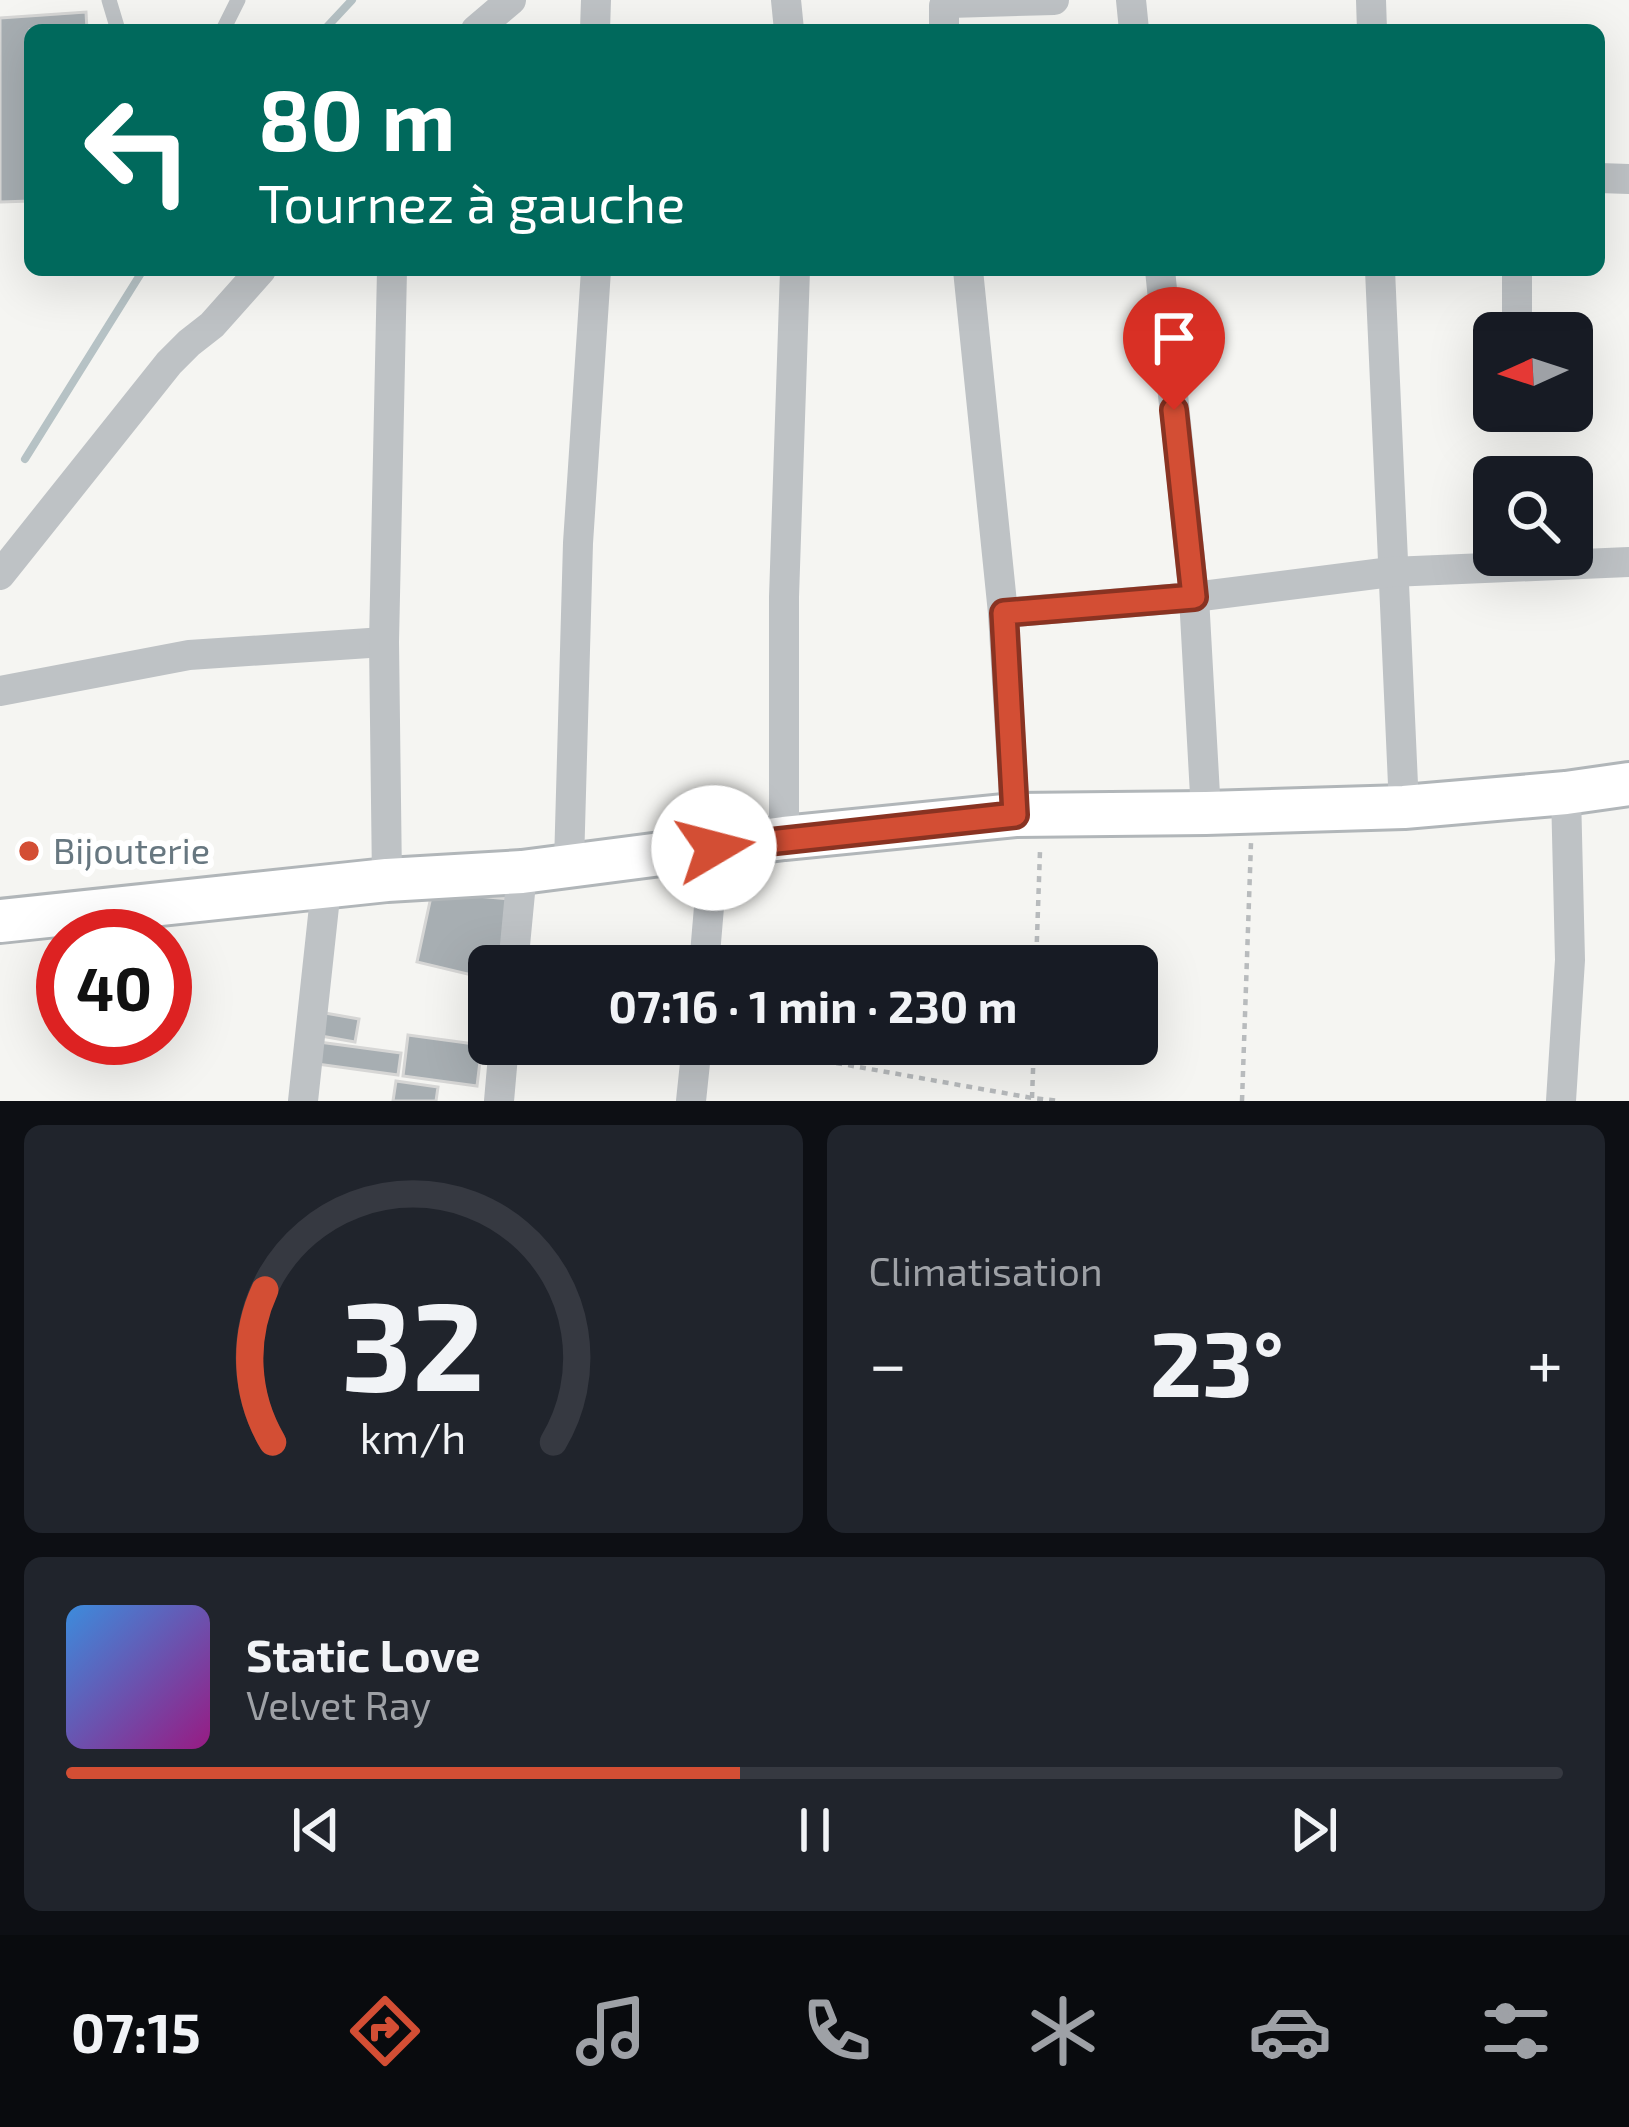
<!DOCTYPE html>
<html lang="fr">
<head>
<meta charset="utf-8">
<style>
	body { margin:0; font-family:"Exo 2",sans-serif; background:#20242c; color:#f1f3f6; height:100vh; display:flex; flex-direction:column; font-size:45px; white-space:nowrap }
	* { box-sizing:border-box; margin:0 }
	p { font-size:39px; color:#9ea1a6 }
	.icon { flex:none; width:66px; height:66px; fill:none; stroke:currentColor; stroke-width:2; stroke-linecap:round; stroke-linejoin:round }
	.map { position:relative; height:1101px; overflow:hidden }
	.details { display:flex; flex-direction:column; gap:24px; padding:24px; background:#0d0f14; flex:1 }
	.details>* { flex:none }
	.hud { position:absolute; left:24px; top:24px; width:1581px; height:252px; border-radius:18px; box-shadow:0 12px 48px #0002; background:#00695c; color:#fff; overflow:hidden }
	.needle { width:78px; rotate:267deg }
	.buttons { position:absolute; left:1473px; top:312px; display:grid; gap:24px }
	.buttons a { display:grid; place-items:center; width:120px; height:120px; border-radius:18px; background:#171b24; box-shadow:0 12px 48px #0002; font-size:60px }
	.speed { position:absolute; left:36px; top:909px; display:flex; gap:24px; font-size:60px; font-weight:700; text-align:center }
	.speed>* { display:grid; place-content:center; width:156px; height:156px; border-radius:50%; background:#171b24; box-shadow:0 12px 48px #0002; line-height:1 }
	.speed .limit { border:18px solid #d22; background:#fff; color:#111 }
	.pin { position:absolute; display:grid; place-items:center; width:102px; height:102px; color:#fff; margin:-123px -51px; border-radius:50% 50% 50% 0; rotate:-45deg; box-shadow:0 0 12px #0007 }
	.pin .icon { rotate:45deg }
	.me { position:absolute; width:132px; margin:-66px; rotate:82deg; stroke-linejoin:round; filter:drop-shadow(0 0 9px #0008) }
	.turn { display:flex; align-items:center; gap:42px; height:252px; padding:0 36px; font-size:54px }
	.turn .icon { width:156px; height:156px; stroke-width:2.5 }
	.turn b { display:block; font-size:84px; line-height:102px }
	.big { font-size:90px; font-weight:700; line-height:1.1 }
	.details .widget { flex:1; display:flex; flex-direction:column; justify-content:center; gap:18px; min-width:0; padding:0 42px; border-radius:18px; background:#20242c }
	.details .dial { align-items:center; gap:0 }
	.dial svg { height:312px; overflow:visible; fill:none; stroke:#363941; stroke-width:7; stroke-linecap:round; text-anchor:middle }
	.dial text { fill:#f1f3f6; stroke:none }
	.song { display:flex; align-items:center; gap:36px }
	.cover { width:144px; height:144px; border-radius:18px; background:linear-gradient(135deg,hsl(210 70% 55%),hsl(310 70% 35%)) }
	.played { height:12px; border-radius:6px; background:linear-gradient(90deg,#d34e34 45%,#363941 45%) }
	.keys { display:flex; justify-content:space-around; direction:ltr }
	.heat { display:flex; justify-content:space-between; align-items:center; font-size:66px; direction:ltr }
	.details .tiles { flex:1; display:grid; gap:24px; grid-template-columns:1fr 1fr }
	.widget:last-child { grid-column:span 2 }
	.trip { position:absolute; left:468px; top:945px; width:690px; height:120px; border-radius:18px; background:#171b24; box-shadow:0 12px 48px #0002; font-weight:700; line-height:120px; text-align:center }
	.tab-bar { display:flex; height:192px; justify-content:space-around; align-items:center; background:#090b0e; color:#9ea1a6 }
	.tab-bar .icon { width:84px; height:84px }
	.tab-bar .selected { color:#d34e34 }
	.tab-bar b { font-size:54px; color:#f1f3f6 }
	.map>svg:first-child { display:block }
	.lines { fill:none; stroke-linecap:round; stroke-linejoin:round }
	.stream { stroke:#b6c2c5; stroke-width:8 }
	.building { fill:#a7aeb2; stroke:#d6d6d5; stroke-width:3 }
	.secondary-casing { stroke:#b1b6b9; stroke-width:48 }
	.path { stroke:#b8bbbd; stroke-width:4.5; stroke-dasharray:6 6; stroke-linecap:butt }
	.lane { stroke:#bec2c5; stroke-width:15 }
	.street { stroke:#bec2c5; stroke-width:30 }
	.secondary { stroke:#fff; stroke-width:42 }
	.route-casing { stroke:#893322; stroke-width:30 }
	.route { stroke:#d34e34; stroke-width:21 }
	.poi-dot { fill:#d34e34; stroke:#fff; stroke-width:4.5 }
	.labels { text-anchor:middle; stroke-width:12; stroke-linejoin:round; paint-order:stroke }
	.poi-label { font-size:36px; fill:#677780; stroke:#fff; text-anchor:start }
</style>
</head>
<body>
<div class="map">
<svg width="1629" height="1101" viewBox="0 0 1629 1101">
	<rect width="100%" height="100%" fill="#f5f5f2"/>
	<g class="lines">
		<g class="stream">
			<path d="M324 30 352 0"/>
			<path d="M25 459 143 270"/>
		</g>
	</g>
	<g class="building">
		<path d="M86 12 87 30H30V201L0 202V18Z"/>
		<path d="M432 892 510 899 501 951 487 948 480 977 417 962Z"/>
		<path d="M325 1013 359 1019 355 1042 321 1036Z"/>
		<path d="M408 1035 482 1045 477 1086 403 1076Z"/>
		<path d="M319 1042 401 1053 398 1075 317 1064Z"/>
		<path d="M396 1081 438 1087 436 1101H393Z"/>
	</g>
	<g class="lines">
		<defs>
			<path id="secondary" d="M0 921 387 880 522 872 784 838 1015 815 1206 813 1404 807 1566 793 1629 784"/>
		</defs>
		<use href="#secondary" class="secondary-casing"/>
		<g class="path">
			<path d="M1036 966 1040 851"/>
			<path d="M730 1044 1032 1098 1061 1101"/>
			<path d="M1032 1098 1034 1044"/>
			<path d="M1242 1101 1251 843"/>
		</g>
		<g class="lane">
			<path d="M109 0 118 30"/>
			<path d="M223 30 238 0"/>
		</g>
		<g class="street">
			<path d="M786 0 789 30"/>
			<path d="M1131 0 1134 30"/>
			<path d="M1371 0 1372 30"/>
			<path d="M476 30 511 0"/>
			<path d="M595 30 596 0"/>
			<path d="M944 30V6L949 3 1054 0"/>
			<path d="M1599 178 1629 179"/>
			<path d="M968 270 1003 613 1015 815"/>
			<path d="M1160 270 1194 597 1206 813"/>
			<path d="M1380 270 1404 807"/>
			<path d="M1517 333V270"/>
			<path d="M0 575 169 363 189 343 212 325 261 270"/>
			<path d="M1003 613 1194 597 1391 572 1629 562"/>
			<path d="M0 691 189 655 384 642"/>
			<path d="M784 838V597L795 270"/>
			<path d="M569 864 578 543 596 270"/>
			<path d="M387 880 384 642 392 270"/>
			<path d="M513 966 522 872"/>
			<path d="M704 966 714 848"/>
			<path d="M303 1101 326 888"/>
			<path d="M499 1101 504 1044"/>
			<path d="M691 1101 697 1044"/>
			<path d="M1561 1101 1570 960 1566 793"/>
		</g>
		<use href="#secondary" class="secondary"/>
	</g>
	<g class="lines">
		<defs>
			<path id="route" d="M714 848 1015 815 1004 613 1194 597 1174 410"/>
		</defs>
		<use href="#route" class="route-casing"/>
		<use href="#route" class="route"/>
	</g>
	<circle class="poi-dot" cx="29" cy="851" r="12"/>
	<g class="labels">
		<g class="poi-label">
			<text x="53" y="864">Bijouterie</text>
		</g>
	</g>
</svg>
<div class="buttons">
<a><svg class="needle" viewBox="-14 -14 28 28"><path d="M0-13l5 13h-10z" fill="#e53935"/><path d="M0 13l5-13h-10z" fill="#9ea1a6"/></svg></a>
<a><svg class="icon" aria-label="search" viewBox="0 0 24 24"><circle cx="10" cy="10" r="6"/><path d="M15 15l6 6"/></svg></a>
</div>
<div class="speed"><div class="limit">40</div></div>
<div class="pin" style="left:1174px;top:410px;background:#d93025"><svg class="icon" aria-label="arrive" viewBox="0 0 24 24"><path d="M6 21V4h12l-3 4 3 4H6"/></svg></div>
<svg class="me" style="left:714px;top:848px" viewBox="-20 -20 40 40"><circle r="19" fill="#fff"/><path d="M0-13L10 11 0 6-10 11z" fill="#d34e34"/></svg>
<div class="trip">07:16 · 1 min · 230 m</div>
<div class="hud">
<div class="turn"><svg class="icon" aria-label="left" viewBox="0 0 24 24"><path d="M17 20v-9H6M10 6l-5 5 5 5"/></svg><div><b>80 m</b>Tournez à gauche</div></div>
</div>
</div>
<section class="details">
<div class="tiles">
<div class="widget dial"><svg viewBox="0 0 100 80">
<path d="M14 69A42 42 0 1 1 86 69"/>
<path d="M14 69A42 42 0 0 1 12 30" stroke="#d34e34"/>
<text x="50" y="56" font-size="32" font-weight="700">32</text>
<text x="50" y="72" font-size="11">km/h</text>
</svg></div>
<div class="widget"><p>Climatisation</p>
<div class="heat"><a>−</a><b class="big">23°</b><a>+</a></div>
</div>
<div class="widget">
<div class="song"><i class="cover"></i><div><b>Static Love</b><p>Velvet Ray</p></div></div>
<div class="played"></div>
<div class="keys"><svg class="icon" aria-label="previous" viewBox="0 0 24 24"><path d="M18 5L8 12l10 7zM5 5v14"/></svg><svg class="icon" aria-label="pause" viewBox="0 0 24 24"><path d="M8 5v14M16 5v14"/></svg><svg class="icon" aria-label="next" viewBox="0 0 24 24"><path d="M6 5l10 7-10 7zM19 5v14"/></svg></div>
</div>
</div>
</section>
<nav class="tab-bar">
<b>07:15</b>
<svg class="icon selected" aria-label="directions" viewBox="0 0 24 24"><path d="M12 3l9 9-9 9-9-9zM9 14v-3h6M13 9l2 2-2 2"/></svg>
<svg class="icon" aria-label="music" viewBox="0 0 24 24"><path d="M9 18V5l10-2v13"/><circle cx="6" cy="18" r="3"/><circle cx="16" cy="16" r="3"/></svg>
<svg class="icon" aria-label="phone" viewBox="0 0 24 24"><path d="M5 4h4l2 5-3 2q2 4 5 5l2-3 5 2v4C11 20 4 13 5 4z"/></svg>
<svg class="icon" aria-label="climate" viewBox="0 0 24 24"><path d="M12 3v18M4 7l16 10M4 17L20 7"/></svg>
<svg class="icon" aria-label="car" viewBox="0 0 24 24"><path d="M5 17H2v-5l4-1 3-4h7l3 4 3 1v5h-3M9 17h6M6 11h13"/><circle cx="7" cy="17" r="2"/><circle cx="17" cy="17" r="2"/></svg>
<svg class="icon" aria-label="filters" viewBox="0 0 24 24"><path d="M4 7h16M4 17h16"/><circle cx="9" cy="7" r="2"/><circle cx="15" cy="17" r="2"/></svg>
</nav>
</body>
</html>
